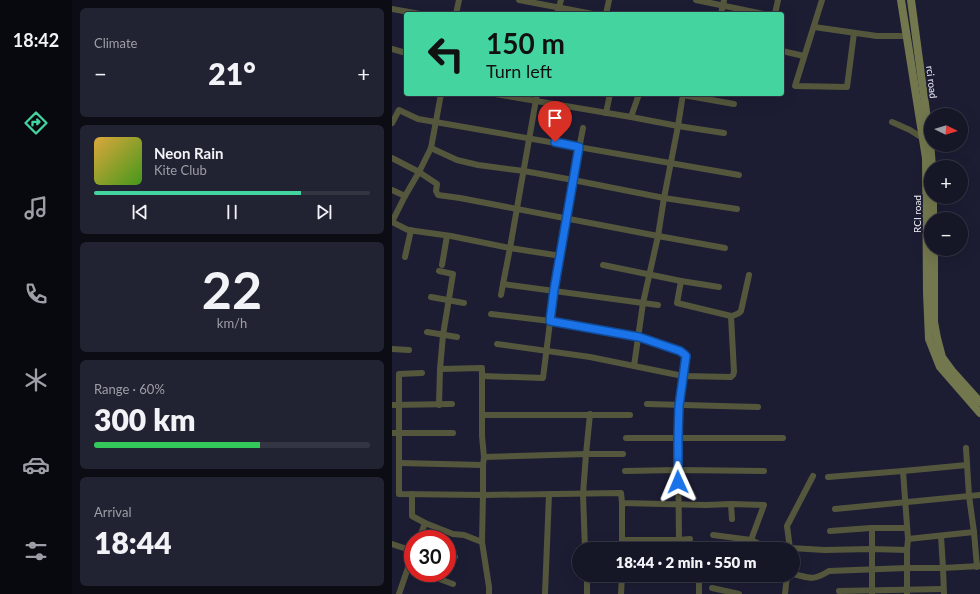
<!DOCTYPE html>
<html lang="en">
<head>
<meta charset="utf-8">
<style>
	body { margin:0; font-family:Lato,sans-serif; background:#222332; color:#f1f3f6; height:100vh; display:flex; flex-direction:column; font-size:15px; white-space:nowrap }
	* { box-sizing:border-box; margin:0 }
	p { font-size:13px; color:#9d9fa7 }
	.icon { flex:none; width:22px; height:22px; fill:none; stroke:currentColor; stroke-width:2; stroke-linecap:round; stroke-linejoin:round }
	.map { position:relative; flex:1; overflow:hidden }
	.panel { display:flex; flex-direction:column; gap:8px; padding:8px; background:#0c0c15; width:320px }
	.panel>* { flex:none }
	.top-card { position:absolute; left:12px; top:12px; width:380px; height:84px; border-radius:4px; box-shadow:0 4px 16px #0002,0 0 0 1px #343543; background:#44d49f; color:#111; overflow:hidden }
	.needle { width:26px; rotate:95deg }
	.fabs { position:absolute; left:532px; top:108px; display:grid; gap:8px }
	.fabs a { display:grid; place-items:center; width:44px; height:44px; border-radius:50%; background:#151626; box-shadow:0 4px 16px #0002,0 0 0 1px #343543; font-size:20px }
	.speed { position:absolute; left:12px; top:530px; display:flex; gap:8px; font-size:20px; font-weight:700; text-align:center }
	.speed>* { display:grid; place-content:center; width:52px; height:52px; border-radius:50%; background:#151626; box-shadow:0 4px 16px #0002,0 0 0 1px #343543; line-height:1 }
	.speed .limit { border:6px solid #d22; background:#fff; color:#111 }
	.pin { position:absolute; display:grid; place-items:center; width:34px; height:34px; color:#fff; margin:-41px -17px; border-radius:50% 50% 50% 0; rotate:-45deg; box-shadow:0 0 4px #0007 }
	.pin .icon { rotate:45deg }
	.me { position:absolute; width:44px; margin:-22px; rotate:359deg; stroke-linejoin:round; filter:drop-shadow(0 0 3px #0008) }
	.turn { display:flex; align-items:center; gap:14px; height:84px; padding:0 16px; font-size:18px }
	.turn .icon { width:52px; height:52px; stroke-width:2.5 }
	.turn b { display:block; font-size:28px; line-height:34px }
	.big { font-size:30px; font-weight:800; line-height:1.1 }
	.panel .widget { flex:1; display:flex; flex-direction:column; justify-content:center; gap:6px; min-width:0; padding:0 14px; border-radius:6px; background:#222332 }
	.panel .dial { align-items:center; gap:0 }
	.dial b { font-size:52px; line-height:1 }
	.song { display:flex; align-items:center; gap:12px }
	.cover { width:48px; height:48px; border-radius:6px; background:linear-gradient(135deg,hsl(40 70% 55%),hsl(100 70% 35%)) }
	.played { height:4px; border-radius:2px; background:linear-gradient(90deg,#44d49f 75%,#343543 75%) }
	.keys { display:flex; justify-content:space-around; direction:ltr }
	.heat { display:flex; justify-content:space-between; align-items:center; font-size:22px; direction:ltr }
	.charge { height:6px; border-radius:3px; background:linear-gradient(90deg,#34c759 60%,#343543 0) }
	.trip { position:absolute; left:180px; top:542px; width:228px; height:40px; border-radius:20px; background:#151626; box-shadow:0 4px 16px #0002,0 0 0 1px #343543; font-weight:800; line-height:40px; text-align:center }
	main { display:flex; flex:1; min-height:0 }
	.tabs { display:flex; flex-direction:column; width:72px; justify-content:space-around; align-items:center; background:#08090f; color:#9d9fa7 }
	.tabs .icon { width:28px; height:28px }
	.tabs .active { color:#44d49f }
	.tabs b { font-size:18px; color:#f1f3f6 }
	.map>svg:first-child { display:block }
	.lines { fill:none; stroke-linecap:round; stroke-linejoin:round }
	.street { stroke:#55573d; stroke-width:6 }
	.secondary { stroke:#73774d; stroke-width:8 }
	.route-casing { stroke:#114b97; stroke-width:10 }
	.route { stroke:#1a73e8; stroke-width:7 }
	.labels { text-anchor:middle; stroke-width:4; stroke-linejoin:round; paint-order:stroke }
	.street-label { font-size:10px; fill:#f2f2fc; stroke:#1c1d33 }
</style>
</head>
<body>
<main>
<nav class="tabs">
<b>18:42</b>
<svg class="icon active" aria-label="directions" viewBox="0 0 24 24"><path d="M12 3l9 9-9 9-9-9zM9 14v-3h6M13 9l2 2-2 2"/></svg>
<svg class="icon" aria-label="music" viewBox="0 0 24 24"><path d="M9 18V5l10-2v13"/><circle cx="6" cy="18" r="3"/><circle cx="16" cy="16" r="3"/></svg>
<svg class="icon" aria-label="phone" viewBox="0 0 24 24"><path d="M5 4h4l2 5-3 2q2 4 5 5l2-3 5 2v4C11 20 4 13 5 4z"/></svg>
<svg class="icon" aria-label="climate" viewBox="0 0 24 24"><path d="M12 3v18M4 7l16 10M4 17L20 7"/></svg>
<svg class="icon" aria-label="car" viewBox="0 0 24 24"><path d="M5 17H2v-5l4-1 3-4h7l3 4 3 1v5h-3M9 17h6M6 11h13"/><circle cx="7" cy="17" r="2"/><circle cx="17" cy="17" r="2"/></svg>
<svg class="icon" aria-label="filters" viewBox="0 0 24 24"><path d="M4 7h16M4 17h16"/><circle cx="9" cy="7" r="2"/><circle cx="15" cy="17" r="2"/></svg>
</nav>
<section class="panel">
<div class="widget"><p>Climate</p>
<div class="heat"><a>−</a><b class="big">21°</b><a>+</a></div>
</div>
<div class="widget">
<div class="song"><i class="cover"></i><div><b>Neon Rain</b><p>Kite Club</p></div></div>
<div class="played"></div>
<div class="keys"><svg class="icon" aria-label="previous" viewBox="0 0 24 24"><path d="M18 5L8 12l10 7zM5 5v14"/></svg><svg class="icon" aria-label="pause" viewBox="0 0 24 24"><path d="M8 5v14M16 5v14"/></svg><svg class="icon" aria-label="next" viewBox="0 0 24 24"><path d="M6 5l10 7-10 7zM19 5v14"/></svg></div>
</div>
<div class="widget dial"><b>22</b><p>km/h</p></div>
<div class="widget"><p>Range · 60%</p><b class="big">300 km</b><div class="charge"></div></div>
<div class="widget"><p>Arrival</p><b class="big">18:44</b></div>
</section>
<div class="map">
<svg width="588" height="594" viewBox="0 0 588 594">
	<rect width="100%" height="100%" fill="#1c1d33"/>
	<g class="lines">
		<g class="street">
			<path d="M127 0 201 14"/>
			<path d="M304 0 372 14"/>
			<path d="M430 0 403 86 455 87 462 33"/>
			<path d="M0 9 28 14"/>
			<path d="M64 14 67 0"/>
			<path d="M165 14 169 0"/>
			<path d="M214 14 217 0"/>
			<path d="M329 14 332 0"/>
			<path d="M383 14 386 0"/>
			<path d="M422 27 485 36H515"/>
			<path d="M0 49 14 53"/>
			<path d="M390 51 412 56"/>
			<path d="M49 94 39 148 27 172 13 196 0 222 16 230 59 236 118 248 111 284 266 305"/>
			<path d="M103 94 239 117 286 126 332 133"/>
			<path d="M145 94 118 248 169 256"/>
			<path d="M291 95 342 104"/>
			<path d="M214 113 218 94"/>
			<path d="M239 117 247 94"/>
			<path d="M500 122 518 130 532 139"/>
			<path d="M0 123 7 110 26 119 347 175"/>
			<path d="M191 128 181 180 272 198 286 126 291 94"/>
			<path d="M39 148 65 160 86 165 132 171 181 180 162 290 151 378 90 376"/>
			<path d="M0 158 27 172 45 184 44 191 46 195 68 198 266 236 272 198 345 209"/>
			<path d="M0 190 13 196"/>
			<path d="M13 257 19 230"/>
			<path d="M50 265 55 236"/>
			<path d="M211 265 289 281 327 287"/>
			<path d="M47 271 61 274 51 335 48 369"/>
			<path d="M289 281 285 303 339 316C343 315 346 315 349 311L357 275"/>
			<path d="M109 295 111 284"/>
			<path d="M39 297 72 303"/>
			<path d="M99 314 158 321 247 337 288 351 292 354 294 356 287 406 286 438 287 540"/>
			<path d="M35 332 65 337"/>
			<path d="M105 344 198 357 291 376 339 377 341 375 342 372 339 316"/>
			<path d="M0 349 17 350"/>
			<path d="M242 366 251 303 266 236 333 248"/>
			<path d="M30 373 7 374V494L91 495 90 542 97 587V594"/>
			<path d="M255 404 366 407"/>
			<path d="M0 405 60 404"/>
			<path d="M47 405 48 369 90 368V436L92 457 91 465V495L229 493 230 503 314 505 339 504 372 505 359 540"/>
			<path d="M198 414 194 454H231"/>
			<path d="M90 415H238"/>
			<path d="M0 433H61"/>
			<path d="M234 438H391"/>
			<path d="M574 448 577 496 582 532 585 567"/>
			<path d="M92 457 194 454 191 494 193 549"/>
			<path d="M7 463 91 465"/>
			<path d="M233 471 286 470 372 471"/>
			<path d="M436 477 511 471"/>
			<path d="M20 494V516L33 523 61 534 72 535 90 542"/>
			<path d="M230 503V549"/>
			<path d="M339 504 340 519"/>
			<path d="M443 509 588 495"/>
			<path d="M438 531 479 528H515"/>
			<path d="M321 535 359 540 367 544 398 548 433 550 480 549 515 550"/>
			<path d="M549 536 551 568 552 594"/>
			<path d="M27 539 33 523"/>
			<path d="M516 539 511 471 575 465"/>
			<path d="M230 540H287L298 539"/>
			<path d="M0 544 21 551"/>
			<path d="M398 549 395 526 421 476"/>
			<path d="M55 554 63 557"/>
			<path d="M31 573 61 584"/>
			<path d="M401 574C419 578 421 581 437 571L515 568H551L588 566"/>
			<path d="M195 575V594"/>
			<path d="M230 578H284L307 579V594"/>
			<path d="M320 588 347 594"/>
			<path d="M447 591 551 589"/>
			<path d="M7 594 21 553"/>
			<path d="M153 594 157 494"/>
			<path d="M229 594 230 575"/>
			<path d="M393 594 395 575"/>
			<path d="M480 594V528"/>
			<path d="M515 594V550L516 539 582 532"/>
		</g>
		<g class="secondary">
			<path d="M509 0 534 158 535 293 537 339 548 367 588 413"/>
			<path d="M519 0 538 141 540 167"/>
			<path d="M541 197V219"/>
			<path d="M542 249V322L545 338 550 357 561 372 588 402"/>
		</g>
	</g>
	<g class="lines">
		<defs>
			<path id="route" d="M163 142 187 147 162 290 158 321 247 337 288 351 292 354 294 356 287 406 286 438V482"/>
		</defs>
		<use href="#route" class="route-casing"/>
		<use href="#route" class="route"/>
	</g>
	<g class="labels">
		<g class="street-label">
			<text transform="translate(540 82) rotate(83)" y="4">rci road</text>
			<text transform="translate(525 214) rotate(-90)" y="4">RCI road</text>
		</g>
	</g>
</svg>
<div class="fabs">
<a><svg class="needle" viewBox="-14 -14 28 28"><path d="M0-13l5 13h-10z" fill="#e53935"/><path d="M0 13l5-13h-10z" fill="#9d9fa7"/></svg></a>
<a>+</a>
<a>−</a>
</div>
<div class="speed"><div class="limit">30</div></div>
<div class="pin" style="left:163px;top:142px;background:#d93025"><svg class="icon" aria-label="arrive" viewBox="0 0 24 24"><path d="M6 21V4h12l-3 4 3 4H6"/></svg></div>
<svg class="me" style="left:286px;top:482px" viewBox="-20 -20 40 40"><path d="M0-17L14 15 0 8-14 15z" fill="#1a73e8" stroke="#fff" stroke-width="4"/></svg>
<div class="trip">18:44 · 2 min · 550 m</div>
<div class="top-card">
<div class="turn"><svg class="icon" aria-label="left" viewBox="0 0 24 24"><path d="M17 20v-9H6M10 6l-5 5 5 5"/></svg><div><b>150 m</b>Turn left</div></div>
</div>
</div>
</main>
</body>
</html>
